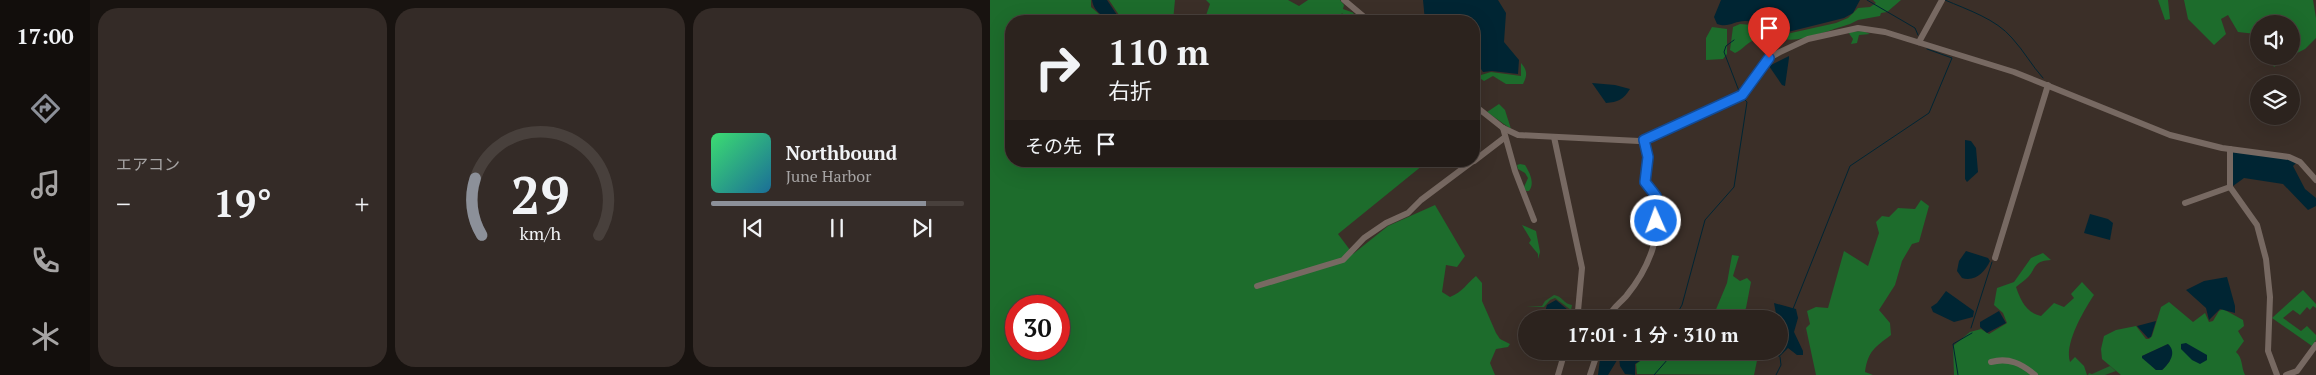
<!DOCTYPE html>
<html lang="ja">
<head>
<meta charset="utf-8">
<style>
	body { margin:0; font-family:"PT Serif","Noto Sans JP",serif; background:#342b27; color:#f1f3f6; height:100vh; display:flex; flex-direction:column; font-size:19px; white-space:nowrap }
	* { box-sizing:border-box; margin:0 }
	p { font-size:16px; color:#a6a4a4 }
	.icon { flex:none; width:28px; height:28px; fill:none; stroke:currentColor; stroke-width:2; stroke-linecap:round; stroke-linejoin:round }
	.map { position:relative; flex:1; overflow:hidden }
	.panel { display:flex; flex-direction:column; gap:8px; padding:8px; background:#181310; width:900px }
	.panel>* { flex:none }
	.banner { position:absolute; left:15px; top:15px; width:475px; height:152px; border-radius:20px; box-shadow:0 5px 20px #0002,0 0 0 1px #48403c; background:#2c231e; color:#f1f3f6; overflow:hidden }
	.tools { position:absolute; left:1260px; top:15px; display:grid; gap:10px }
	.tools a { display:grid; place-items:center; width:50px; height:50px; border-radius:50%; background:#2c231e; box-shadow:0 5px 20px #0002,0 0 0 1px #48403c; font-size:25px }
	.speed { position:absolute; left:15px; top:295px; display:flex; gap:10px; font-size:25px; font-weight:700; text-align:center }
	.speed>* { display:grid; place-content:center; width:65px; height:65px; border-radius:50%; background:#2c231e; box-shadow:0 5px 20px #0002,0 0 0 1px #48403c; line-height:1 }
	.speed .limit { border:8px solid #d22; background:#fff; color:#111 }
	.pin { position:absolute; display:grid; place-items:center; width:42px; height:42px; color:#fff; margin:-51px -21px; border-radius:50% 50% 50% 0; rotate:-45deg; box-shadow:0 0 5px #0007 }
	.pin .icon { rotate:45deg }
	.me { position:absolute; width:55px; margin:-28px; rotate:358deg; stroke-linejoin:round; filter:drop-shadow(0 0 4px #0008) }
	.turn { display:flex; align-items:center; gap:18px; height:105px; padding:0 20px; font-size:22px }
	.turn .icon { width:65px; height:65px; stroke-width:2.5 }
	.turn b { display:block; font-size:35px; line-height:42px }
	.then { display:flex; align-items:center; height:48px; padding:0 20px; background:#0003; gap:10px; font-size:19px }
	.big { font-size:38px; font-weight:600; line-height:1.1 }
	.panel .widget { flex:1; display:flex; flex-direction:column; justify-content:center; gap:8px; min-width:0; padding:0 18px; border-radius:20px; background:#342b27 }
	.panel .dial { align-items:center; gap:0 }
	.dial svg { height:130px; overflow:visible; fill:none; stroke:#48403c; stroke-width:7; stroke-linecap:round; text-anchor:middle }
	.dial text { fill:#f1f3f6; stroke:none }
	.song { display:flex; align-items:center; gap:15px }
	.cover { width:60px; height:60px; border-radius:8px; background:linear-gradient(135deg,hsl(140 70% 55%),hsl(200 70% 35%)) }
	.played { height:5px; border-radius:2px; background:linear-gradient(90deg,#8c9099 85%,#48403c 85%) }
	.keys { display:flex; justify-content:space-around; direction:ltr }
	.heat { display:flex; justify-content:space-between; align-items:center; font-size:28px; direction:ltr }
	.panel .tiles { flex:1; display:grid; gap:8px; grid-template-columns:repeat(3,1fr) }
	.trip { position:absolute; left:528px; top:310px; width:270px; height:50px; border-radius:25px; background:#2c231e; box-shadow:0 5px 20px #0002,0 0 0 1px #48403c; font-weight:600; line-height:50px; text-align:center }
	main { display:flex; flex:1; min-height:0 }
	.dock { display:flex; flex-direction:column; width:90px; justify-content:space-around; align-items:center; background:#120e0c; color:#a6a4a4 }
	.dock .icon { width:35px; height:35px }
	.dock .active { color:#8c9099 }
	.dock b { font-size:22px; color:#f1f3f6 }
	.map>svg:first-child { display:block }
	.green { fill:#22612c }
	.forest { fill:#1d6c2c; fill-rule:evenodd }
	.water { fill:#002533 }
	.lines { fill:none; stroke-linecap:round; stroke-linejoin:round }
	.stream { stroke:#002533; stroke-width:1 }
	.minor { stroke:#776962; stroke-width:6 }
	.route-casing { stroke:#114b97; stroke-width:12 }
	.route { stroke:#1a73e8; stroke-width:9 }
</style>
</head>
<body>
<main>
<nav class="dock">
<b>17:00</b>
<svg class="icon active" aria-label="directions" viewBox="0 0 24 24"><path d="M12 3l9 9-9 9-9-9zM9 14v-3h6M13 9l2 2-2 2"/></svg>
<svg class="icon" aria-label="music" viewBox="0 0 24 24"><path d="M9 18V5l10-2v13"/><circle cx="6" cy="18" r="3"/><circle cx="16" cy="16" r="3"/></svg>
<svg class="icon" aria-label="phone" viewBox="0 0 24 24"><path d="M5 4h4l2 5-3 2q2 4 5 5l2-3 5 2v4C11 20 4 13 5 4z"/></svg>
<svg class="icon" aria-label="climate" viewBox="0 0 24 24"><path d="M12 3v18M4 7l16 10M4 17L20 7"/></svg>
</nav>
<section class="panel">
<div class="tiles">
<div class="widget"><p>エアコン</p>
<div class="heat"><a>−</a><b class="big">19°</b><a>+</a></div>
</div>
<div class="widget dial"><svg viewBox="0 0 100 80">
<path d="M14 69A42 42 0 1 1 86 69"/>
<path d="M14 69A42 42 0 0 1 10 34" stroke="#8c9099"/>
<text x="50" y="56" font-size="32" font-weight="700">29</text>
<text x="50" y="72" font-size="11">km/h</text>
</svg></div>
<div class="widget">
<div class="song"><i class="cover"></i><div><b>Northbound</b><p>June Harbor</p></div></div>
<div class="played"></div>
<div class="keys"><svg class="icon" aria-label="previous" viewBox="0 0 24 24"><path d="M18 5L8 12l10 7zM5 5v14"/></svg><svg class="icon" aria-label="pause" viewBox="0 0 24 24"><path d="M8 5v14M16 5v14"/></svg><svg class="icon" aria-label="next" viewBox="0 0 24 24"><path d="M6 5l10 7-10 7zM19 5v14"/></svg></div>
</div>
</div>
</section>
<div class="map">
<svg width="1326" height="375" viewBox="0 0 1326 375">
	<rect width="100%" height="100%" fill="#3b2f28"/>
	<g class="green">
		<path d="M564 295C572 296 574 304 582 305L581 310 565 298 560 300 554 307H536L552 306 555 301Z"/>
		<path d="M1120 366 1126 371 1115 375H1098L1099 373 1102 374Z"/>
	</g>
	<g class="forest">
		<path d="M0 0H101V7L117 21H21V161H438L348 234 363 254 398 226 445 205 475 256 467 267 456 265 452 292 460 297C474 291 475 285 486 276L492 283V301L506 333 510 339 520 344 518 347 506 349 500 363 505 375H0ZM26 306H69V349H26Z"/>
		<path d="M119 0H185L183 21H133Z"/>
		<path d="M216 0H298L309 6 318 0H350L354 5 353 9 364 13 361 16 362 21H358L352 13 348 21H214L220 4Z"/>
		<path d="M883 0H911L897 12 891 13 890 16 868 20 860 24C845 28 805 45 792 38V35L846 23 858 18 868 8 880 7 886 3Z"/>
		<path d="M1168 0H1178L1180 19 1175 20Z"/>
		<path d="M1194 0H1323L1326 18V38L1315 49 1301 56V24H1269V39L1266 34 1248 32 1238 15 1231 19 1236 34 1224 45 1198 19Z"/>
		<path d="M750 24 775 26 779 30C774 37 769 36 762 41 756 44 752 50 745 53L740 50 743 27Z"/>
		<path d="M722 27 737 29V54L733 59 716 60V38Z"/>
		<path d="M873 31 880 34 869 35 867 43 861 44 863 39 858 32Z"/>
		<path d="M1278 56H1301L1284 67Z"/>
		<path d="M531 63C538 71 537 76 533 84H516L503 76 494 81 491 79V75L501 72 531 76Z"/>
		<path d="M509 104 515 110 521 129 497 112Z"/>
		<path d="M530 164 535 165C540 173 545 183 539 191H536L534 187 538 178 535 173 528 169 527 165Z"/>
		<path d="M931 200 939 206 929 242 922 244 912 261 905 285 889 310 900 323 901 335C885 347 878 351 875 372L883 375H826L816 328 820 324 817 311 826 307 838 308 854 251 878 266 889 233 886 222 892 216 899 217 908 208 925 209Z"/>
		<path d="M532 225 546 231 550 252 548 259V254L539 243 541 240Z"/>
		<path d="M1053 253 1061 260C1042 261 1047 269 1036 279 1033 282 1029 284 1026 287 1030 299 1036 313 1051 316L1064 303 1074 307 1084 298 1081 294 1092 282 1104 295C1094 310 1074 344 1080 362L1085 357 1094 366 1097 375H964L963 346 980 332 991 329 999 334 1017 323 1013 313 1004 305 1007 288 1024 282 1041 258Z"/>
		<path d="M742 255 749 256 743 276 750 281 757 278 761 282 756 308 750 319H722L737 283Z"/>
		<path d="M1313 290 1326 304V308L1323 306 1320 310 1317 307 1310 315 1303 310 1293 318 1311 331 1317 326 1326 335V340L1322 346 1282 318Z"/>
		<path d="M1179 302 1203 322 1215 313 1219 322 1223 321 1229 311 1233 309 1253 320 1254 326 1248 331 1254 341 1246 352C1253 358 1251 367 1255 375H1131L1112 359 1111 349 1114 336 1126 330 1146 326 1156 339H1159L1162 336 1171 307ZM1178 344 1180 361 1172 370H1166L1152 356Z"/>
		<path d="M676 351H769L764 375 647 374 646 364 656 357 672 356Z"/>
	</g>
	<g class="water">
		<path d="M102 0H117L131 21C118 21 104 14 102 0Z"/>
		<path d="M433 0H508L516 13 514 42 529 60 528 74 502 71 493 72 489 66H484V21H435Z"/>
		<path d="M731 0H870L863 13 854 18 790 34C779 26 769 21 755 21 744 21 739 28 727 24L724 17Z"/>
		<path d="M799 56V58L795 86 792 85 779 66Z"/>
		<path d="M602 83 625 85 640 89C633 100 628 102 616 103Z"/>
		<path d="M975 140 981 141 986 148 988 172 977 182 975 179Z"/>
		<path d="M1243 152 1298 159 1306 163 1303 166 1315 189 1326 198V206L1318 210 1293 184 1254 178 1243 186Z"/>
		<path d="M1100 214 1118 219 1123 223 1120 240 1094 233Z"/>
		<path d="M976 251 998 258 1000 261C995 272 985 282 972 278L967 271 969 261Z"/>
		<path d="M1237 277 1245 306V313L1230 309 1219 320 1216 308 1196 290 1214 281Z"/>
		<path d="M956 291 984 311 983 317 964 322 943 312 941 307 947 303Z"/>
		<path d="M566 300 578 310 579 319H562L555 312 557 305Z"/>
		<path d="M784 303 806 309 808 318 804 332 813 351V355H807L798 348 789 357 784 351H789V319H787Z"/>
		<path d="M629 310 645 319H619L624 311Z"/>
		<path d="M1009 311 1016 323 997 333 990 327V322Z"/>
		<path d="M1166 321 1161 337 1158 338 1147 326Z"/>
		<path d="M1196 343 1217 355V360L1210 364 1202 360 1191 349V344Z"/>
		<path d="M1178 344C1187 352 1180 363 1172 370H1166L1152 358V356Z"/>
		<path d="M611 351H673L672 355 660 358 656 357 645 364V375L635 374 630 366 629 357 618 375H608Z"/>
	</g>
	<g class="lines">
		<g class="stream">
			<path d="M877 0 925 28 928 35"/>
			<path d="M955 0C978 10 1006 19 1022 38 1034 51 1042 66 1053 78"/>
			<path d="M744 40 736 46 734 52 749 91"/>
			<path d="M803 309 860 166 939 113 962 58 937 49"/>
			<path d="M684 319 692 305 715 220 744 187 757 102 754 99"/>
			<path d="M981 328 1002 262"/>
			<path d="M667 355 678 359 681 353 685 351"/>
			<path d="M664 375 678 359"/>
			<path d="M786 375 791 365 790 357"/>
			<path d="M968 375 963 344 982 333"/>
		</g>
		<g class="minor">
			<path d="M354 0 379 21"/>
			<path d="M929 42 952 0"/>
			<path d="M484 105 513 128 528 135 649 141 660 139 753 95 779 58 790 52 818 39 868 28 895 32 1024 72 1180 135 1232 148 1299 157 1310 162 1326 180"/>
			<path d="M513 128 525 171 544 220"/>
			<path d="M564 137 592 268 588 311 586 319"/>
			<path d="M1240 149V187L1267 225 1276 259 1280 297 1278 351 1287 375"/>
			<path d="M484 161 514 138"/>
			<path d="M1195 203 1240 187"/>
			<path d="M1005 258 1058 85"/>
			<path d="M267 286 353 260 374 238 396 223 418 213 431 200 483 161"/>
			<path d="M618 319C621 308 631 303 637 295 659 268 673 233 666 198 664 191 658 189 655 182L658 157 654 140"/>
			<path d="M1001 362C1019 357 1032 364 1045 375"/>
			<path d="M568 375 575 351"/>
			<path d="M600 375 608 351"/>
			<path d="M1296 375 1307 371 1326 345"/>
		</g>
	</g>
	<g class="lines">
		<defs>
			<path id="route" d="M666 221V196L655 182 658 157 654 140 752 95 779 58"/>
		</defs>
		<use href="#route" class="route-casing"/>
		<use href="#route" class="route"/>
	</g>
</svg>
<div class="tools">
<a><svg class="icon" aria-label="sound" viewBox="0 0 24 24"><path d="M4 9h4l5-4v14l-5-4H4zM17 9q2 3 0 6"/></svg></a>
<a><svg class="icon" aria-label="layers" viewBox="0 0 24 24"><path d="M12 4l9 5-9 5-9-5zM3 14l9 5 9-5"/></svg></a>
</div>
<div class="speed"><div class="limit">30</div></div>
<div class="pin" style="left:779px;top:58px;background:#d93025"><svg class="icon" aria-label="arrive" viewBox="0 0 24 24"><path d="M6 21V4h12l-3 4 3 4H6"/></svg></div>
<svg class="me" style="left:666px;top:221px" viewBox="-20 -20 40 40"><circle r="17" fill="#1a73e8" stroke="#fff" stroke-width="3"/><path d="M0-11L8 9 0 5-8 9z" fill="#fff"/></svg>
<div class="trip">17:01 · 1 分 · 310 m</div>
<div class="banner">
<div class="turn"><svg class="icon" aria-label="right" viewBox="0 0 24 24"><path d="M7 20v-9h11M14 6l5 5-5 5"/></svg><div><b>110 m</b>右折</div></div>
<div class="then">その先<svg class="icon" aria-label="arrive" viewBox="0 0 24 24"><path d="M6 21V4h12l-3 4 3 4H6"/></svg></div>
</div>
</div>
</main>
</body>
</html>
